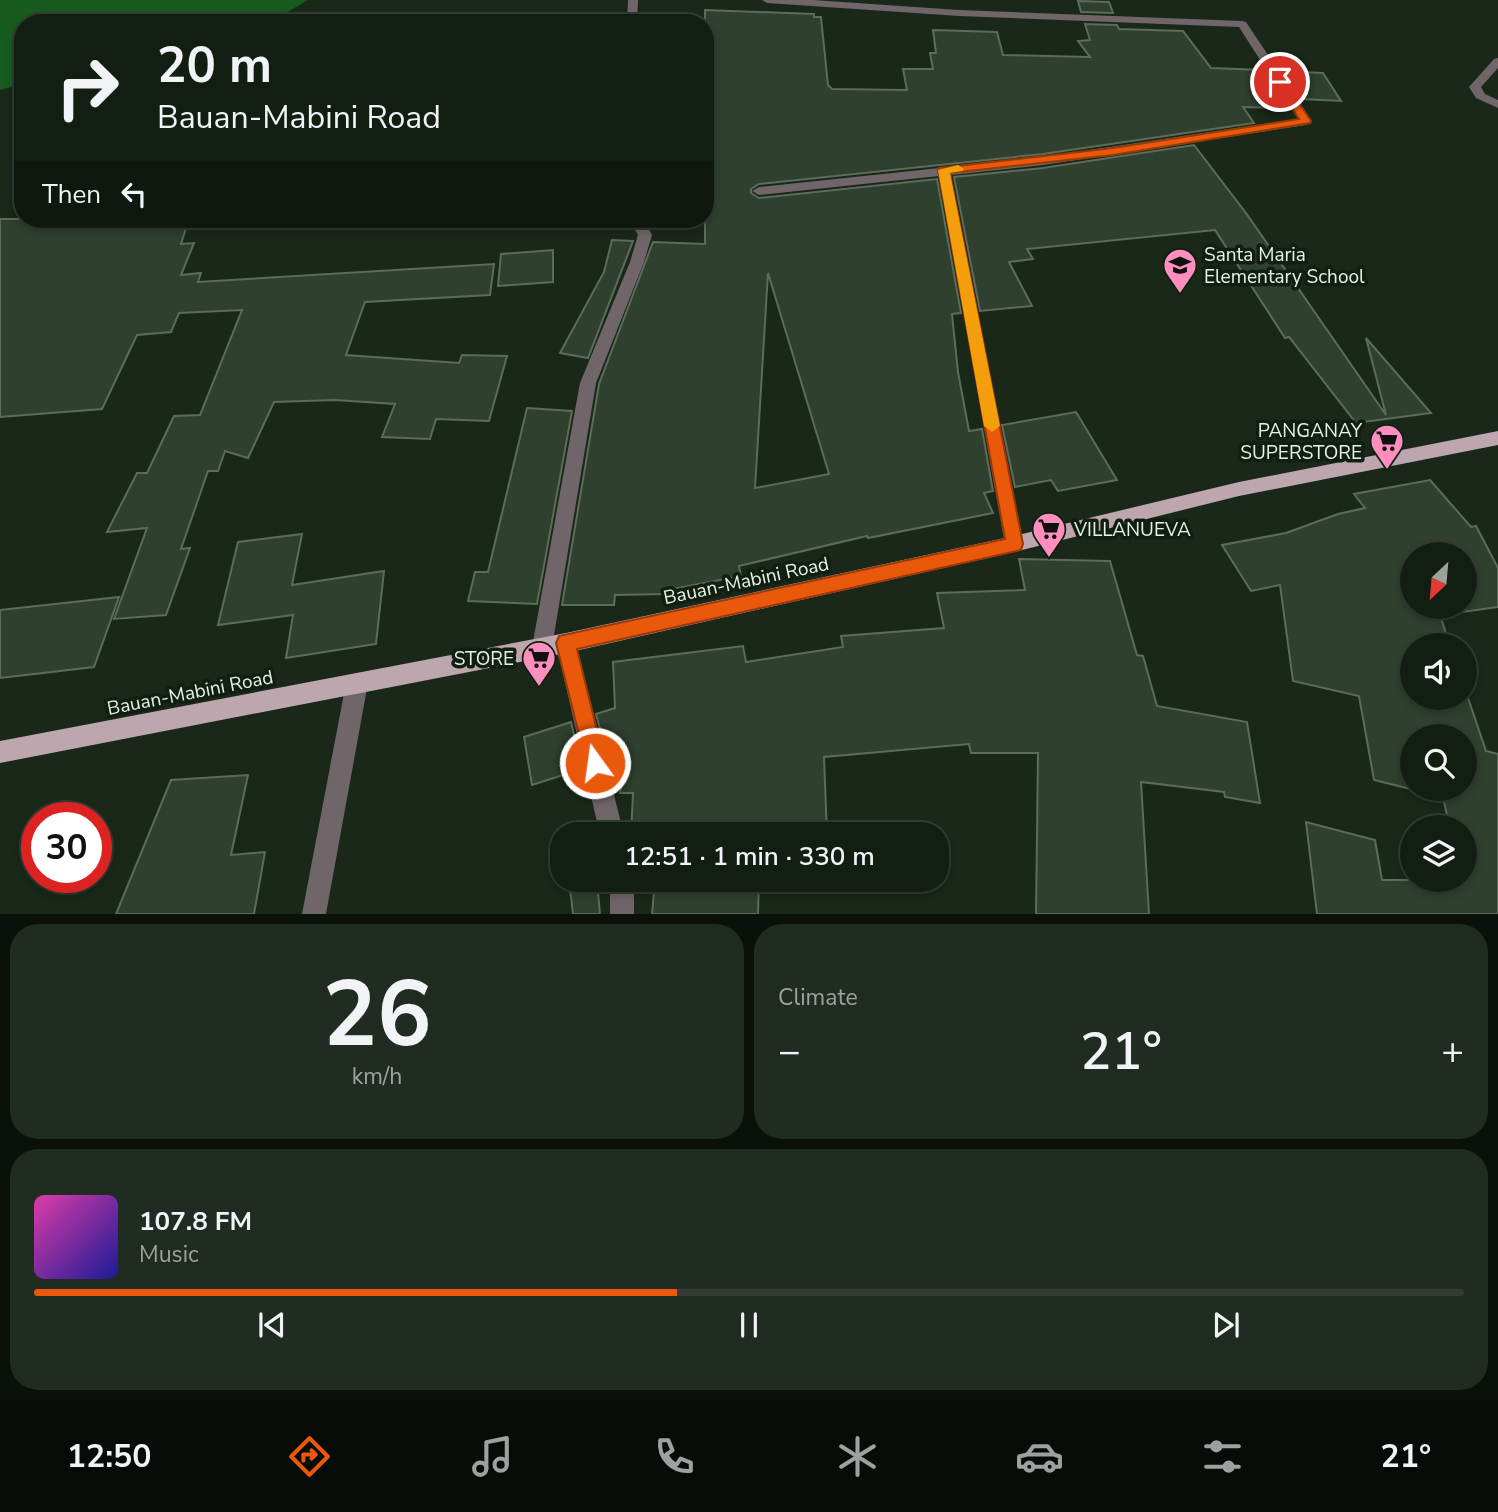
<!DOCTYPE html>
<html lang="en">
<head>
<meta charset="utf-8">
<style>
	body { margin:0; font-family:"Nunito Sans",sans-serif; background:#202b21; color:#f1f3f6; height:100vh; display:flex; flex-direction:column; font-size:26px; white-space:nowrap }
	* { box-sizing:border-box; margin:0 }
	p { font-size:23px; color:#9da2a0 }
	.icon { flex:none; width:38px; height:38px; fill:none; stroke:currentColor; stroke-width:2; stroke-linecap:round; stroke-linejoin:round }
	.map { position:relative; height:914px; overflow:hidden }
	.side { display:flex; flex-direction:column; gap:10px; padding:10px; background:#0a100a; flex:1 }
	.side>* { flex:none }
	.guide { position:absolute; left:14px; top:14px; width:700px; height:214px; border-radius:28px; box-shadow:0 4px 10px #0003,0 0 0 2px #323c33; background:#131e13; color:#f1f3f6; overflow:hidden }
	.needle { width:46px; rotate:206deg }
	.controls { position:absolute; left:1400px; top:542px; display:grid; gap:14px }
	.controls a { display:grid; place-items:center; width:77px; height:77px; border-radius:50%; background:#131e13; box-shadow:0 4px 10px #0003,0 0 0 2px #323c33; font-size:35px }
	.speed { position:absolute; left:21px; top:802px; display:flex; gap:14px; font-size:35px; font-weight:700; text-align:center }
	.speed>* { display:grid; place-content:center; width:91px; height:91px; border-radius:50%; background:#131e13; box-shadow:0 4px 10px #0003,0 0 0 2px #323c33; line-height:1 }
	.speed .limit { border:10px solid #d22; background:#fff; color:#111 }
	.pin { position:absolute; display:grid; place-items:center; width:60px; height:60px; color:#fff; margin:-30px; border:4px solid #fff; border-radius:50%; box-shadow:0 2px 7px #0007 }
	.me { position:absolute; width:77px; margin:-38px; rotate:346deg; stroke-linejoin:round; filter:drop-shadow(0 0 5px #0008) }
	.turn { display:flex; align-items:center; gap:24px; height:147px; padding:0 28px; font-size:32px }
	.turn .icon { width:91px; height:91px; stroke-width:2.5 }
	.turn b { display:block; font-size:49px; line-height:60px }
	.then { display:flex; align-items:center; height:66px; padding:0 28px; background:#0003; gap:14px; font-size:26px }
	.big { font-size:52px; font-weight:600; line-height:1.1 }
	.side .tile { flex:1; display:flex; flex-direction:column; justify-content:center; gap:10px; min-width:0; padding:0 24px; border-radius:28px; background:#202b21 }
	.side .dial { align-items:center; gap:0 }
	.dial b { font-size:91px; line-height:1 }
	.song { display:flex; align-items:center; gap:21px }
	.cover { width:84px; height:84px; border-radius:10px; background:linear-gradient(135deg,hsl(320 70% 55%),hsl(240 70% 35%)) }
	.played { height:7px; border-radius:4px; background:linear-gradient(90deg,#ea580c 45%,#323c33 45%) }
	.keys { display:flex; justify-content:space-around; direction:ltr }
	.heat { display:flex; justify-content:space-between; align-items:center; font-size:38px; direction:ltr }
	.side .tiles { flex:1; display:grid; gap:10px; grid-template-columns:1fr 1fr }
	.tile:last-child { grid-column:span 2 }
	.trip { position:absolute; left:550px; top:822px; width:399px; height:70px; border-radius:28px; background:#131e13; box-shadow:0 4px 10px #0003,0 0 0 2px #323c33; font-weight:600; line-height:70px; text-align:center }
	.dock { display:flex; height:112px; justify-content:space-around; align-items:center; background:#080c08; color:#9da2a0 }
	.dock .icon { width:49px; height:49px }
	.dock .active { color:#ea580c }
	.dock b { font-size:32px; color:#f1f3f6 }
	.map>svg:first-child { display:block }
	.water { fill:#175b1f }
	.building { fill:#2f402f; stroke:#5b6c5b; stroke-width:2; fill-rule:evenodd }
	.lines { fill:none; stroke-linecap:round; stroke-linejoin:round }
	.minor { fill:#706569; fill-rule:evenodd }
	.major { fill:#bda6ae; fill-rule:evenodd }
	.route { fill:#ea580c; stroke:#983908; stroke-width:2 }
	.slow { fill:#f59e0b }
	.labels { text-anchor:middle; stroke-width:7; stroke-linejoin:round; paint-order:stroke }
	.poi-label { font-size:19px; fill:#e7f1e7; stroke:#101f10; text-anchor:start }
	.street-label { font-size:19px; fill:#e7f1e7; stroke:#101f10 }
</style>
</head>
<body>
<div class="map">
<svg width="1498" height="914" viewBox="0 0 1498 914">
	<rect width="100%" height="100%" fill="#192819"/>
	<path class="water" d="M0 0H308L284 14 253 23H23V84L0 90Z"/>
	<g class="building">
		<path d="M1078 1 1109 2 1113 13 1081 12Z"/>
		<path d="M705 10 814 14V17H821L828 85 832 89 907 90 903 69H933L930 53H936L933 30 997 32 1003 55 1090 57 1078 41 1090 40 1085 24 1117 25 1119 29 1183 31 1211 68 1264 70 1282 99 1274 98 1280 108 1243 107 1254 123 1043 154 759 184 751 189V193L759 198 937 179 961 313 952 314 958 372 969 431 982 429 993 491 984 493 993 513 868 538 867 536 739 566 741 576 667 590V594L615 595 614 605H562L599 384 653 242 705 244ZM768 273 829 474 755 488Z"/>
		<path d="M1282 71 1323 73 1341 101 1301 99Z"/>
		<path d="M1194 145 1246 213 1386 415 1366 338 1431 413 1356 423 1289 337 1285 338 1215 230 1027 249 1033 259 1009 262 1032 306 980 311 954 177 1043 168Z"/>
		<path d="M0 219H189L181 244 194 243 181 275 201 273 198 282 494 264 490 295 365 302 346 355 459 363 462 355 507 356 489 421 436 419 430 439 382 437 395 404 335 400 274 402 248 458 225 451 218 471H208L181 549 190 548 166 615 114 619 147 528 107 532 137 473H147L174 416 200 415 242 310 179 313 171 332 137 335 102 409 0 417Z"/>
		<path d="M612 240 633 241 588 358 560 353 604 272Z"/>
		<path d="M553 250V282L498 286 501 254Z"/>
		<path d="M527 408 572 411 537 604 468 601 475 572H488Z"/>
		<path d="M1076 412 1117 480 1058 491 1051 480 1015 487 1002 425Z"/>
		<path d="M1430 480 1471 527 1476 526 1498 568V607L1440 615 1450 646H1412V698H1465V689L1486 751 1498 754V914H1317L1306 822 1375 840 1382 880H1465V828H1450L1443 797 1374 780 1359 696 1293 681 1280 585 1251 591 1222 545 1286 533 1338 514 1365 508 1354 494ZM1412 555H1465V607H1412ZM1412 737H1465V789H1412Z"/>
		<path d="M302 534 292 585 384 571 376 644 286 658 293 615 218 625 238 542Z"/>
		<path d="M1019 559 1110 561 1137 655 1143 656 1157 706 1247 722 1260 803 1225 797 1224 792 1141 782 1149 914H1036L1038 753H971L969 744 824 757 827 835H631L633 793H620L625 755 608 760 596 714 615 708 613 662 743 646 746 662 843 647 841 636 944 628 937 593 1025 590Z"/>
		<path d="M119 597 94 667 0 678V610Z"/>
		<path d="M571 722 582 769 532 785 524 737Z"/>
		<path d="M248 775 231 855 265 852 254 914H116L171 780Z"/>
		<path d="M655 880H759L758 914H652Z"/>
		<path d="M597 882 600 914H573L570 888Z"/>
	</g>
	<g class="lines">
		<g class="minor">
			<path d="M628 0H638L637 23H627Z"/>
			<path d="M762 0H813L959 10 1242 21 1246 22 1312 121 1306 125 1043 165 951 175 1023 544 1021 550 1014 552 1007 550 1005 544 939 176 759 195 752 191 759 187 1043 157 1298 119 1239 27 959 16 767 3Z"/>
			<path d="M1498 58V68L1481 87 1485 94 1498 100V108L1476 98 1469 87 1494 59Z"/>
			<path d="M629 219H643L652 235 644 262 596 383 552 647 549 654 542 657 535 654 532 647 580 383 630 262 638 235Z"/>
			<path d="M566 633 573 636 576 643 624 835H600L556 643 559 636Z"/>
			<path d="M357 673 364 676 368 683 326 914H302L346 683 350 676Z"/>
			<rect x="610" y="880" width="24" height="34"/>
		</g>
		<path class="major" d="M1498 431V445L1239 496 1014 552 566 653 0 763V741L566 633 1014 536 1239 482Z"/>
	</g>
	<path class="route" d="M1280 79 1284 80 1311 121 1310 123 1113 155 950 173 1023 544 1021 550 577 649 605 763 602 770 595 773 588 770 556 643 559 636 1005 539 938 170 939 168 1113 148 1299 119 1275 82Z"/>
	<path class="slow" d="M958 165 964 169 962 171 950 173 1000 426 992 432 984 426 938 170Z"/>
	<defs>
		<symbol id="school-pin" viewBox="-11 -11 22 30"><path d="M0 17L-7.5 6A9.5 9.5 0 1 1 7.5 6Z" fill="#fe8ebe" stroke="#101f10"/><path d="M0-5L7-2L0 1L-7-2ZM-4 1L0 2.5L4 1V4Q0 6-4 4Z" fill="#111"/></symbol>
		<symbol id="supermarket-pin" viewBox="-11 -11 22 30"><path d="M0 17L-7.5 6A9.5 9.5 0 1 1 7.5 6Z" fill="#fe8ebe" stroke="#101f10"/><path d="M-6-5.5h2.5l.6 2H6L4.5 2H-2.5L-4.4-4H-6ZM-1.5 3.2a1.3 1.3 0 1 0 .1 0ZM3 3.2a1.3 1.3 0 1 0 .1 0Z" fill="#111"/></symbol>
	</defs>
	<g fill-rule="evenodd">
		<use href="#school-pin" x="1161" y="246" width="38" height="52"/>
		<use href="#supermarket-pin" x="1368" y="422" width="38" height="52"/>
		<use href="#supermarket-pin" x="1030" y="510" width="38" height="52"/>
		<use href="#supermarket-pin" x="520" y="639" width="38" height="52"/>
	</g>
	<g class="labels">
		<g class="poi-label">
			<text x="1204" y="261">Santa Maria<tspan x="1204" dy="22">Elementary School</tspan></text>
			<text x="1362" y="437" text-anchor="end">PANGANAY<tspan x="1362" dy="22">SUPERSTORE</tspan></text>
			<text x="1074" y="536">VILLANUEVA</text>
			<text x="514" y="665" text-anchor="end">STORE</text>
		</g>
		<g class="street-label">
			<text transform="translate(746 580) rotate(-12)" y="7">Bauan-Mabini Road</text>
			<text transform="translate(190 692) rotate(-11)" y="7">Bauan-Mabini Road</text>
		</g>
	</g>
</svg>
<div class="controls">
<a><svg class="needle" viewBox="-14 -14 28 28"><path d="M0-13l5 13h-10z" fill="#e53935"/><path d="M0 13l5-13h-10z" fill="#9da2a0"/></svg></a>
<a><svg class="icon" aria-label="sound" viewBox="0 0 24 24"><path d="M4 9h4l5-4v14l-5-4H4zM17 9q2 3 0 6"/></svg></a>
<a><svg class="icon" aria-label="search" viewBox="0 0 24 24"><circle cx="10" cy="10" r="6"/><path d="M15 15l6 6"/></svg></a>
<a><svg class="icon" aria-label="layers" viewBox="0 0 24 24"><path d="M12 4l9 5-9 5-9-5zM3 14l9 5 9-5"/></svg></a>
</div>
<div class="speed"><div class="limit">30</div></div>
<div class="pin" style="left:1280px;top:82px;background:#d93025"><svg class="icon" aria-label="arrive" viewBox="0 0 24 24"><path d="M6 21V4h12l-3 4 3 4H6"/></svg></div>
<svg class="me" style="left:595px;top:763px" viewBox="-20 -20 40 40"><circle r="17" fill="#ea580c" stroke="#fff" stroke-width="3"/><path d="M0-11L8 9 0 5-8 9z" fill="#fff"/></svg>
<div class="trip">12:51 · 1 min · 330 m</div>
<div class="guide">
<div class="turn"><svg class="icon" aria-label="right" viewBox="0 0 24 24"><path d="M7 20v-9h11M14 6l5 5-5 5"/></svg><div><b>20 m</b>Bauan-Mabini Road</div></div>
<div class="then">Then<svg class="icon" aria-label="left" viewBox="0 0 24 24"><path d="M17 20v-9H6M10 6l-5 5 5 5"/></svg></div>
</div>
</div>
<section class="side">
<div class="tiles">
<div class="tile dial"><b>26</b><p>km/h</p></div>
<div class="tile"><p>Climate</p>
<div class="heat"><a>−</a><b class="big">21°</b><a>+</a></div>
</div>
<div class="tile">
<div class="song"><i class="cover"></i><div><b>107.8 FM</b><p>Music</p></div></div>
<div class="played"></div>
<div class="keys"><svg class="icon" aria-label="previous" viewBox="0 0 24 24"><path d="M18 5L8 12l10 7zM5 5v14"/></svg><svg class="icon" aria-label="pause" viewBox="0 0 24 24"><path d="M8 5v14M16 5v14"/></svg><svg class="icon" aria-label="next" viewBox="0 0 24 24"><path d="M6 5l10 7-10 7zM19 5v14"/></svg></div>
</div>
</div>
</section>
<nav class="dock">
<b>12:50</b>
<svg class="icon active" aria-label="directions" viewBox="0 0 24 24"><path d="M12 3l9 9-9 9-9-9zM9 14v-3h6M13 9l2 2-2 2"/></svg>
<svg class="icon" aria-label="music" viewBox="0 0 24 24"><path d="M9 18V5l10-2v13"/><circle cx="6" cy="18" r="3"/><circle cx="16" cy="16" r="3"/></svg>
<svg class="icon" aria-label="phone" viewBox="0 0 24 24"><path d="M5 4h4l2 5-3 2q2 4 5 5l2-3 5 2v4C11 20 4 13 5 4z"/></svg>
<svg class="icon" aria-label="climate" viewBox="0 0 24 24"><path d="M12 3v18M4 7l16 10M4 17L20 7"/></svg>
<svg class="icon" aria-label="car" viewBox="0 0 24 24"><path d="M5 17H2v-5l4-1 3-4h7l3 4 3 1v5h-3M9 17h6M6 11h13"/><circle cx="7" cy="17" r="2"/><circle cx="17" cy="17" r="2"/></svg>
<svg class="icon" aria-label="filters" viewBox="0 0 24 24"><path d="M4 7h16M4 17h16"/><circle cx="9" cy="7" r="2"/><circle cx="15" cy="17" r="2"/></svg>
<b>21°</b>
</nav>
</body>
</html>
